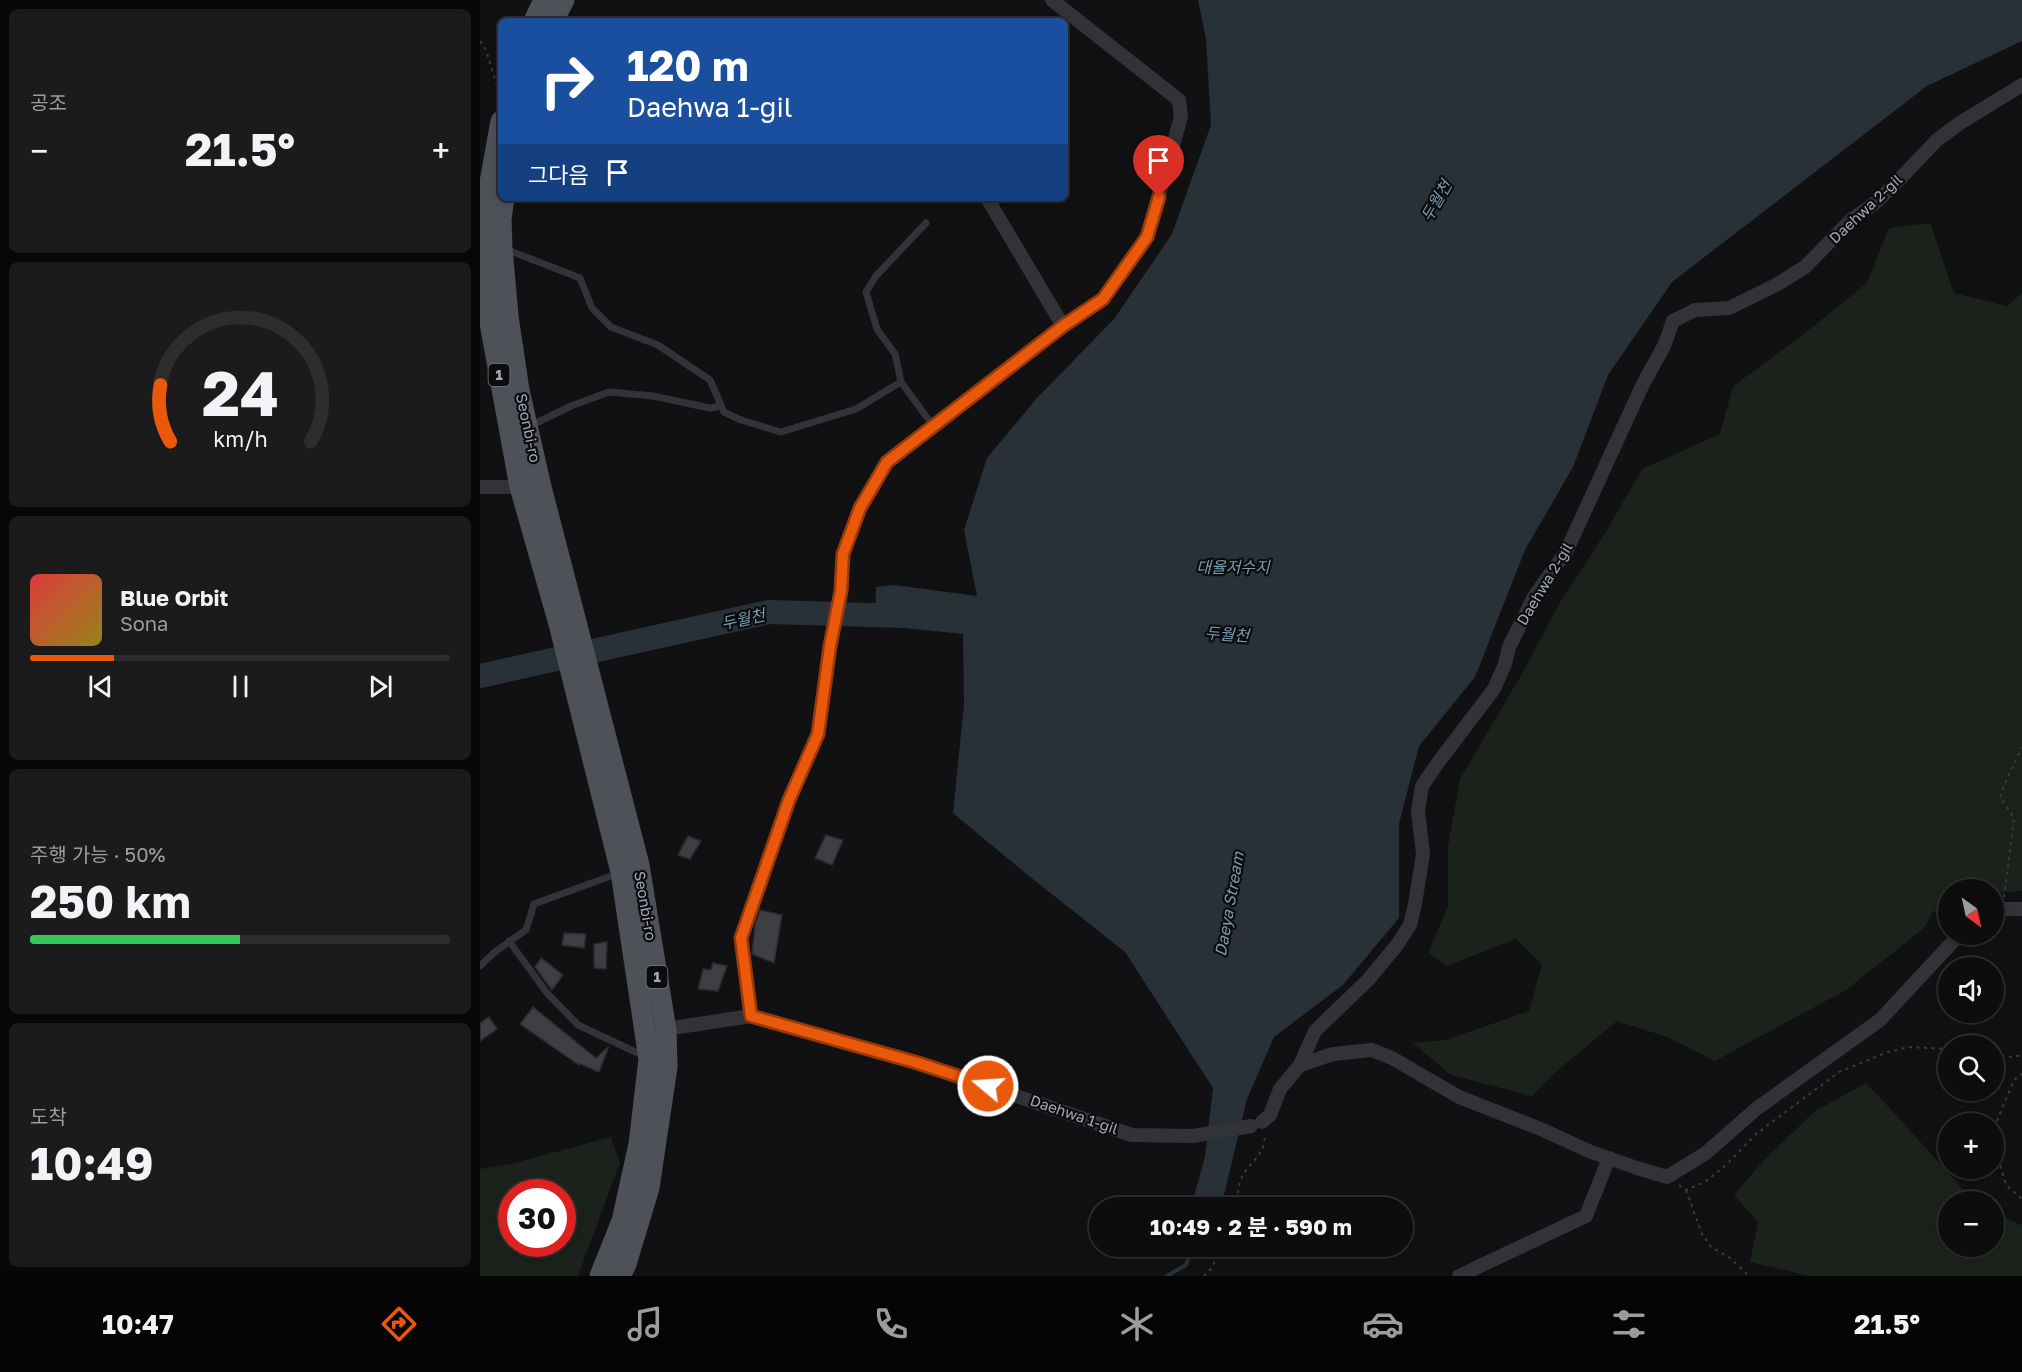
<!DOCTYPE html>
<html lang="ko">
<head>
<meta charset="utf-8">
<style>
	body { margin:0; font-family:"Golos Text","Noto Sans KR",sans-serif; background:#1b1b1c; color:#f1f3f6; height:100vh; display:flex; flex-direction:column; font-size:22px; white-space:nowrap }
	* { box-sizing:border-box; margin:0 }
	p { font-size:20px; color:#9a9c9e }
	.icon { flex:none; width:33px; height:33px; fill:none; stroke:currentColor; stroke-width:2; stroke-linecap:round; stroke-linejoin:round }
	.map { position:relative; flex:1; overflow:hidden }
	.panel { display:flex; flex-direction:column; gap:9px; padding:9px; background:#070708; width:480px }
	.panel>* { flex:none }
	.guide { position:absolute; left:18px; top:18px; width:570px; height:183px; border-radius:9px; box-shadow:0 3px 9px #0003,0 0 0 2px #2d2d2e; background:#1a4fa0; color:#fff; overflow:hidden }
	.needle { width:39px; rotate:147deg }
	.controls { position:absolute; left:1458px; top:879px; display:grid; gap:12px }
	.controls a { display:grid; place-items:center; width:66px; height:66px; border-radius:50%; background:#0d0d0e; box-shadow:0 3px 9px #0003,0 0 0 2px #2d2d2e; font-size:30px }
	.speed { position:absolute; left:18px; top:1179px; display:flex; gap:12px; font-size:30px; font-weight:700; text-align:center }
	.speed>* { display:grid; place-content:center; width:78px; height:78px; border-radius:50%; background:#0d0d0e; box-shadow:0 3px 9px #0003,0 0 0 2px #2d2d2e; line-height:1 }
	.speed .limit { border:9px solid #d22; background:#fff; color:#111 }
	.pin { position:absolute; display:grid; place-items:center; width:51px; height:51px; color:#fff; margin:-62px -26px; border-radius:50% 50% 50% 0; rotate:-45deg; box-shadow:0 0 6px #0007 }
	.pin .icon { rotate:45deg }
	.me { position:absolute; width:66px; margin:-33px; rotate:288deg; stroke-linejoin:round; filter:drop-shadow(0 0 4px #0008) }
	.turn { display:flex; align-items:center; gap:21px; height:126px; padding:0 30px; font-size:27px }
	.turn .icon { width:78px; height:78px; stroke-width:2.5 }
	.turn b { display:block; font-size:42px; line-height:51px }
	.then { display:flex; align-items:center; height:57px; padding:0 30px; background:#0003; gap:12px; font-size:22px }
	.big { font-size:45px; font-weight:700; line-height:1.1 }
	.panel .widget { flex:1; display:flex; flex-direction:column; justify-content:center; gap:9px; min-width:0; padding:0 21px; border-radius:9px; background:#1b1b1c }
	.panel .dial { align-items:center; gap:0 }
	.dial svg { height:156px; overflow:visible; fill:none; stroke:#2d2d2e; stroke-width:7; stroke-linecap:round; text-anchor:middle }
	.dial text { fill:#f1f3f6; stroke:none }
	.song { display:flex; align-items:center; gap:18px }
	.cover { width:72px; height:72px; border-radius:9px; background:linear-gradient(135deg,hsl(0 70% 55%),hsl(50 70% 35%)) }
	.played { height:6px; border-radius:3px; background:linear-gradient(90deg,#ea580c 20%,#2d2d2e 20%) }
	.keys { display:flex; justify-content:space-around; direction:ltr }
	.heat { display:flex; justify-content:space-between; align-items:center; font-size:33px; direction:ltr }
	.charge { height:9px; border-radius:4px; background:linear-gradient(90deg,#34c759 50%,#2d2d2e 0) }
	.trip { position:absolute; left:609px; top:1197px; width:324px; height:60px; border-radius:30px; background:#0d0d0e; box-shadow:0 3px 9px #0003,0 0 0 2px #2d2d2e; font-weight:700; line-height:60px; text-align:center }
	.tab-bar { display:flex; height:96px; justify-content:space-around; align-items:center; background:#050506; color:#9a9c9e }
	.tab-bar .icon { width:42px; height:42px }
	.tab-bar .active { color:#ea580c }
	.tab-bar b { font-size:27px; color:#f1f3f6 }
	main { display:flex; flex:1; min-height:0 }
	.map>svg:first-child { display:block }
	.green { fill:#1b221b; fill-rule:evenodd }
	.water { fill:#273137 }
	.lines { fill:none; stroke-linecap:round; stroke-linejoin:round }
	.stream { stroke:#273137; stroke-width:4 }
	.river { stroke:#273137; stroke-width:24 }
	.building { fill:#3d3f43; stroke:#2b2b2f; stroke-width:1.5 }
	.path { stroke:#383b3f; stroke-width:2; stroke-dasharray:3 4.5; stroke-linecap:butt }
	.lane { stroke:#323338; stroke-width:7 }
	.street { stroke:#323338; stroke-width:14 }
	.primary { stroke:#4e5157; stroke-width:21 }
	.route-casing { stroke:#983908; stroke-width:15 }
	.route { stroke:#ea580c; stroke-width:10 }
	.labels { text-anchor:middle; stroke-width:4.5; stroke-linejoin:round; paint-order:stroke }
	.shield { fill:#0c0c0e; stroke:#747a82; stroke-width:1.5 }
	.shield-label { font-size:14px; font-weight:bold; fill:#a1a9b4 }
	.street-label { font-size:15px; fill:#a1a9b4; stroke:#0c0c0e }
	.water-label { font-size:16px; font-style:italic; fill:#769cb2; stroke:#0c0c0e }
</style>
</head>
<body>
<main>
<section class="panel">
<div class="widget"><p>공조</p>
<div class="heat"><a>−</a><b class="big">21.5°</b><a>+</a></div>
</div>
<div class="widget dial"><svg viewBox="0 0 100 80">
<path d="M14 69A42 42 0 1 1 86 69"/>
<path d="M14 69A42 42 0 0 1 9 40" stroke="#ea580c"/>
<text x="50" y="56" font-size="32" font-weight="700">24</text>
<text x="50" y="72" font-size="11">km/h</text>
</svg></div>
<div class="widget">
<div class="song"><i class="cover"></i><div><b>Blue Orbit</b><p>Sona</p></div></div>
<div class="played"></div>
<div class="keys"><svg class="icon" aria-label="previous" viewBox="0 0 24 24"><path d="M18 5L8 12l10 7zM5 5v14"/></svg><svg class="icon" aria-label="pause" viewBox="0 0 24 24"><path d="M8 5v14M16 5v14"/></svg><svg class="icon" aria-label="next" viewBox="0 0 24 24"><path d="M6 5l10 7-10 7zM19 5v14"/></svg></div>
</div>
<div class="widget"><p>주행 가능 · 50%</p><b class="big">250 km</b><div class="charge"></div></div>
<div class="widget"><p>도착</p><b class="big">10:49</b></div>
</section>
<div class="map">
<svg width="1542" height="1276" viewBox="0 0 1542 1276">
	<rect width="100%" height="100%" fill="#111113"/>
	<g class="green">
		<path d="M1450 223 1474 293 1527 306 1542 293V891L1514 893V890H1468V905L1453 912 1443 929 1366 990 1235 1061 1187 1037 1137 1021 1078 1070 1052 1096 971 1075 933 1043 966 1040 1049 1011 1062 965 1036 939 966 966 948 953 968 906V846L980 779 1043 672 1080 602 1127 530 1162 469 1240 434 1253 386 1320 337 1387 283 1409 228Z"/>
		<path d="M1386 1083 1419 1118 1493 1201 1468 1202V1246H1514V1213L1542 1225V1276H1330L1270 1262 1278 1222 1254 1195 1285 1159 1334 1112Z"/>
		<path d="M131 1137 140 1162 98 1276H0V1169L31 1164ZM32 1192H82V1244H32Z"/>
	</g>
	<path class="water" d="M718 0H1542V41L1447 86 1192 282 1128 375 1093 467 1045 550 995 677 939 746 919 824V918L863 985 794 1037 767 1099 741 1207H711L725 1157 733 1088 645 952 544 872 473 813 484 704 483 634 395 625 396 587 414 585 497 596 484 530 507 458 557 398 634 319 692 234 731 125 726 39Z"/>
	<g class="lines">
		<path class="stream" d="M687 1276 706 1265 713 1246"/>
		<path class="river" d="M0 676 289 612 426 616"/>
	</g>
	<g class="building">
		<path d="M346 835 363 840 352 865 335 858Z"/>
		<path d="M208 836 221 841 210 859 198 855Z"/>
		<path d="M280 910 302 915 294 963 272 954 275 924Z"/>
		<path d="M84 933 106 934 104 948 82 945Z"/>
		<path d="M127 942 126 969 114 968V944Z"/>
		<path d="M61 958 83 975 72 990 55 967Z"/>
		<path d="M233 963 247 966 238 991 218 989 223 969 231 970Z"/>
		<path d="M53 1007 116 1058 129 1046 119 1072 100 1064 99 1065 40 1024Z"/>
		<path d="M9 1017 17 1029 0 1041V1023Z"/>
	</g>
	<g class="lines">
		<g class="path">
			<path d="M0 41 6 50 21 98"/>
			<path d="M1524 897 1534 818 1520 797 1528 776 1542 748"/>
			<path d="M1514 1054 1532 1057 1542 1055"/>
			<path d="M1514 1128 1534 1080 1542 1074"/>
			<path d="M1514 1144 1526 1185 1542 1199"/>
			<path d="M1199 1185 1206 1190 1225 1182 1246 1165 1276 1134 1359 1072 1408 1052 1429 1047 1468 1049"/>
			<path d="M1206 1190 1222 1234 1231 1247 1250 1258 1269 1276"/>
			<path d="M755 1208C757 1198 758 1184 763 1175 770 1162 788 1152 784 1134"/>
			<path d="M724 1276 731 1269 742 1246"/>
		</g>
		<g class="lane">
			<path d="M446 223 396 276 386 292 397 329 415 354 421 382 454 427"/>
			<path d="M25 249 100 278 112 308 131 327 178 345 230 380 244 412 261 420 301 432 376 409 421 382"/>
			<path d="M50 426 91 406 129 392 173 396 230 408 241 406"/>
			<path d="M29 941 67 993 98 1025 164 1056"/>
			<path d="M0 966 16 951 46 930 54 904 139 873"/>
		</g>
		<g class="street">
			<path d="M507 198 583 326"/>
			<path d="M0 487H47"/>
			<path d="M1514 914 1523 909H1542"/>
			<path d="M271 1016 261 938 309 800 338 734 350 646 361 591 363 554 380 508 407 462 583 326 623 299 667 237 701 117 699 100 572 0"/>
			<path d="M179 1030 271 1016 438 1063 652 1135 713 1136 771 1126"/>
			<path d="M820 1065 853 1054 892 1050 912 1058 979 1097 1063 1130 1111 1152 1157 1168 1187 1177 1226 1153 1276 1109 1400 1020 1480 934"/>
			<path d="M782 1122 790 1115 800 1089 820 1065 835 1031 888 980 917 945 930 925 935 904 943 854 938 811 942 786 957 764 1014 689 1025 664 1029 647 1055 595 1086 552 1163 384 1184 346 1193 321 1215 310 1249 308 1296 285 1325 267 1371 220 1395 203 1414 185 1457 140 1480 123 1542 85"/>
			<path d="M979 1276 1106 1216 1129 1158"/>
		</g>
		<g class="primary">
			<path d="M54 21 64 0"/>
			<path d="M73 21 84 0"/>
			<path d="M21 121 5 210 10 323 40 487 79 624 141 872 169 1059 159 1144 142 1221 120 1276"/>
			<path d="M24 198 21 219 22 248 28 316 39 390 61 487 159 865 186 1030 187 1067 169 1188 146 1264 140 1276"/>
		</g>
	</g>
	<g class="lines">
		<defs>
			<path id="route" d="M508 1086 438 1063 271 1016 261 938 309 800 338 734 350 646 361 591 363 554 380 508 407 462 583 326 623 299 667 237 679 197"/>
		</defs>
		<use href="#route" class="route-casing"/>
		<use href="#route" class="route"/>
	</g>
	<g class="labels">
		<g class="shield">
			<rect x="8.5" y="364" width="21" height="22" rx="4.5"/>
			<rect x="166.5" y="966" width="21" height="22" rx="4.5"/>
		</g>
		<g class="shield-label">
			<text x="19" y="380">1</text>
			<text x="177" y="982">1</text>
		</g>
		<g class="street-label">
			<text transform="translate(1386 209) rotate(-43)" y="5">Daehwa 2-gil</text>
			<text transform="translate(48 428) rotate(78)" y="5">Seonbi-ro</text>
			<text transform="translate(1065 584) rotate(-59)" y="5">Daehwa 2-gil</text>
			<text transform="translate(165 906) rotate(80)" y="5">Seonbi-ro</text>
			<text transform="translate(594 1115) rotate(19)" y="5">Daehwa 1-gil</text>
		</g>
		<g class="water-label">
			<text transform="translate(956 201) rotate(-60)" y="6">두월천</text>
			<text x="753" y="573">대율저수지</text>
			<text transform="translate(263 619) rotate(-12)" y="6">두월천</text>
			<text transform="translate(747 634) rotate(4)" y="6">두월천</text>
			<text transform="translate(749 904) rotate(-80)" y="6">Daeya Stream</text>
		</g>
	</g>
</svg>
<div class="controls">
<a><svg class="needle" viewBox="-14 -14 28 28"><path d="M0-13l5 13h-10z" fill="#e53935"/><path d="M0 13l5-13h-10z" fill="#9a9c9e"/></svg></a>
<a><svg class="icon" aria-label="sound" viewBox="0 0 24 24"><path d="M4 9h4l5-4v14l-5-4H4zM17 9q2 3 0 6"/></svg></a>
<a><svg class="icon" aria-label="search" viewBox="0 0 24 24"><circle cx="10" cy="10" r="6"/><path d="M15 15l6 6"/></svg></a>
<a>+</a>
<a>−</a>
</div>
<div class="speed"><div class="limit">30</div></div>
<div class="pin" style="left:679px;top:197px;background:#d93025"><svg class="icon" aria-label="arrive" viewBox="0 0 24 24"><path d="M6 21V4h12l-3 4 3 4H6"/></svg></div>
<svg class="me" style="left:508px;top:1086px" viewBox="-20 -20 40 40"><circle r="17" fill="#ea580c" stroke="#fff" stroke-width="3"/><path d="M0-11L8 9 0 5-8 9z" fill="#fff"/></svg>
<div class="trip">10:49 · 2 분 · 590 m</div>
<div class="guide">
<div class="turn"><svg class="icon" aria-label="right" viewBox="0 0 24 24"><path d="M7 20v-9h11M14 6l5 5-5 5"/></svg><div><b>120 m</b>Daehwa 1-gil</div></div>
<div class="then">그다음<svg class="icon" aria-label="arrive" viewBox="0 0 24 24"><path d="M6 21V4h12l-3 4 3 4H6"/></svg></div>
</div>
</div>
</main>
<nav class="tab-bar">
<b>10:47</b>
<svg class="icon active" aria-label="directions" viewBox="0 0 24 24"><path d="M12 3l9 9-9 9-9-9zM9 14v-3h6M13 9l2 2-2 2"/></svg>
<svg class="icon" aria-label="music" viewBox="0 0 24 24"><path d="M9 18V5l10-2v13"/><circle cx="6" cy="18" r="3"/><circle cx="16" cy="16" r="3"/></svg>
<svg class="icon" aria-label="phone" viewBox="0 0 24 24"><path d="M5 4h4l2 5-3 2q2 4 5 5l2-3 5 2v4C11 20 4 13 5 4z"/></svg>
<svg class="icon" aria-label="climate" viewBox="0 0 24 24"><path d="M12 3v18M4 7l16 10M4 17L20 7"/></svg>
<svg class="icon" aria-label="car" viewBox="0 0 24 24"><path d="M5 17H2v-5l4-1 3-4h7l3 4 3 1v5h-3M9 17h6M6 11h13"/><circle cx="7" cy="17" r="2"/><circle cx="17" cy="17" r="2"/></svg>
<svg class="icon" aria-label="filters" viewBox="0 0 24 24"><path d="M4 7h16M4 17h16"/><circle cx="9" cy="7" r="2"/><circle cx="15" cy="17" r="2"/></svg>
<b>21.5°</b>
</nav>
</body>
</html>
